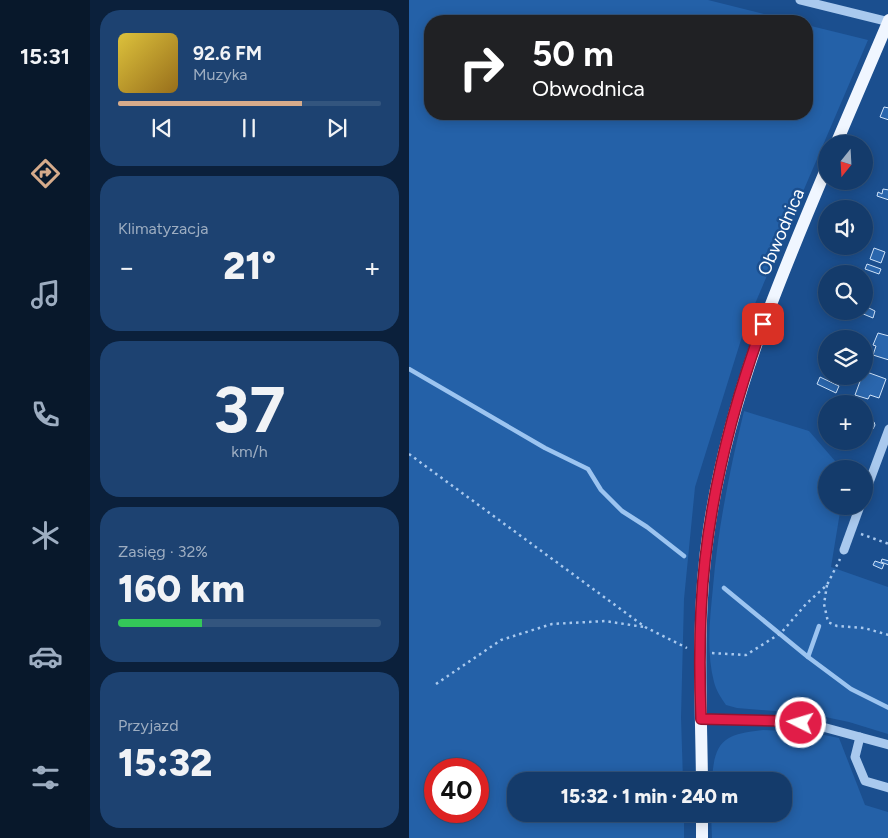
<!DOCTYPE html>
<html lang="pl">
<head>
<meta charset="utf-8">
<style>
	body { margin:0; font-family:Figtree,sans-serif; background:#1d4271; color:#f1f3f6; height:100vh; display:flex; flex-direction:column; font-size:19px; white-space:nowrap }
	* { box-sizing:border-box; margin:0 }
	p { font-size:16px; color:#9dadc1 }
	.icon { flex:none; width:28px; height:28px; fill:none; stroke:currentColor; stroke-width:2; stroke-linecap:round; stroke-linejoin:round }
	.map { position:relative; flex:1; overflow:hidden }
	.side { display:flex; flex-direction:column; gap:10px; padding:10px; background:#0b203b; width:319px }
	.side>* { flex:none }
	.banner { position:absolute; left:15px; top:15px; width:389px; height:105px; border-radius:20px; box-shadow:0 2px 12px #0003,0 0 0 1px #33557e; background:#202124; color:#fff; overflow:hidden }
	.needle { width:32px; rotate:198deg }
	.tools { position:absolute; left:409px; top:135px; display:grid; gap:10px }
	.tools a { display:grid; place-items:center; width:55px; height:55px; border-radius:50%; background:#143b6b; box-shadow:0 2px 12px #0003,0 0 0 1px #33557e; font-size:25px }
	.speed { position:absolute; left:15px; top:758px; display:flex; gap:10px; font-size:25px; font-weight:700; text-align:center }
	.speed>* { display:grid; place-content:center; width:65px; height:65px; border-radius:50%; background:#143b6b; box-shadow:0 2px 12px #0003,0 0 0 1px #33557e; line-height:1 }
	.speed .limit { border:8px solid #d22; background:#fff; color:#111 }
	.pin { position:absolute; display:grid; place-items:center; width:42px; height:42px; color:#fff; margin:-21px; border-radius:10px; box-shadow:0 2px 8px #0006 }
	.me { position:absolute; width:55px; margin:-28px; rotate:275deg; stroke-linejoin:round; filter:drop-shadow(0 0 4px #0008) }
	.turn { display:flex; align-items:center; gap:18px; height:105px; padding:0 25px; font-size:22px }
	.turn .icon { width:65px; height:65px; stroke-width:2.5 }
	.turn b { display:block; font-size:35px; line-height:42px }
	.big { font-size:38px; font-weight:800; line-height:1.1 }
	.side .widget { flex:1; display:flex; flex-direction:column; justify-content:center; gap:8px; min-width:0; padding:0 18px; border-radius:20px; background:#1d4271 }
	.side .dial { align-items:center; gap:0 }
	.dial b { font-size:65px; line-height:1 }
	.song { display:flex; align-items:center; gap:15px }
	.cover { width:60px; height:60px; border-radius:8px; background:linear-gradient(135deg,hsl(50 70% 55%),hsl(40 70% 35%)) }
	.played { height:5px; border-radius:2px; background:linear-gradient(90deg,#d6ab8b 70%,#33557e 70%) }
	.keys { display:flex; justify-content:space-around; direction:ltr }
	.heat { display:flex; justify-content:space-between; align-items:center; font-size:28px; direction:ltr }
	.charge { height:8px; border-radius:4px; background:linear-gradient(90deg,#34c759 32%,#33557e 0) }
	.trip { position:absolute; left:98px; top:772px; width:285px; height:50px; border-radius:20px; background:#143b6b; box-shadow:0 2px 12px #0003,0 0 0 1px #33557e; font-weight:800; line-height:50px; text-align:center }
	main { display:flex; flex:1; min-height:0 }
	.menu { display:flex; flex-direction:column; width:90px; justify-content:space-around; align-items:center; background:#08182b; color:#9dadc1 }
	.menu .icon { width:35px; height:35px }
	.menu .on { color:#d6ab8b }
	.menu b { font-size:22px; color:#f1f3f6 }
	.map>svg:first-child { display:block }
	.green { fill:#2461a8; fill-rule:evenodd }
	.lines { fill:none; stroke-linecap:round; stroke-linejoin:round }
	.stream { stroke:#9cc4f0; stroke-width:4.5 }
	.building { fill:#2a66ad; stroke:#cfe3fa }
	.path { stroke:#a9c9ee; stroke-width:2.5; stroke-dasharray:2.5 4; stroke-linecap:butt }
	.minor { stroke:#a9c9ee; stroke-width:9 }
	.major { stroke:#f0f6ff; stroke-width:12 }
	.route-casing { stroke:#92132f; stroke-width:12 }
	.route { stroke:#e11d48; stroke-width:9 }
	.labels { text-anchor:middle; stroke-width:5; stroke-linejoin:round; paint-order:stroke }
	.street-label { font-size:18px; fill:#fff; stroke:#1b4f8f }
</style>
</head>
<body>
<main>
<nav class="menu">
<b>15:31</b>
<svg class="icon on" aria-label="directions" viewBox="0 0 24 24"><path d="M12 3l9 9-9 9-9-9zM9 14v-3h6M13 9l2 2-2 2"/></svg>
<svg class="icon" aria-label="music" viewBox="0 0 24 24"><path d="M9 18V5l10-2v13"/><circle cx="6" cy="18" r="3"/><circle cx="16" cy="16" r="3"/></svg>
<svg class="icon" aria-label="phone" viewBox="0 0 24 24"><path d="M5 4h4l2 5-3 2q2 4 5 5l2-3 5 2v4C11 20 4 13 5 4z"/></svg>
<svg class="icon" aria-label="climate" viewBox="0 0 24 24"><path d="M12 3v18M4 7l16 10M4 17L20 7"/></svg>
<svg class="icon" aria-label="car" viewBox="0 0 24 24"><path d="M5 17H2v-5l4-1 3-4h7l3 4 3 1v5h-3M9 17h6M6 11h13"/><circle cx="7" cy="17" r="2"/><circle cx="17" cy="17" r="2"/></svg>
<svg class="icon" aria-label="filters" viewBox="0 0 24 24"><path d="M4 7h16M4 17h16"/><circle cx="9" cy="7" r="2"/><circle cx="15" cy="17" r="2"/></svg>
</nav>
<section class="side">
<div class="widget">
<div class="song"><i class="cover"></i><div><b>92.6 FM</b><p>Muzyka</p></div></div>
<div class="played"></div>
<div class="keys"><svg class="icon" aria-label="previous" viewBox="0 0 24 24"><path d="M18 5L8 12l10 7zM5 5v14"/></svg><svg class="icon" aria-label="pause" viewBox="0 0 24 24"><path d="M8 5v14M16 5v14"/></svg><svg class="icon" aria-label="next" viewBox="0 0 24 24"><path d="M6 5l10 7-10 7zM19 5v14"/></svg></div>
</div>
<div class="widget"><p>Klimatyzacja</p>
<div class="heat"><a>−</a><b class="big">21°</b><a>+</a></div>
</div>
<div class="widget dial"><b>37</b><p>km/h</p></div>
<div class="widget"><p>Zasięg · 32%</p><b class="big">160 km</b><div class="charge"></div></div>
<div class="widget"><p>Przyjazd</p><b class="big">15:32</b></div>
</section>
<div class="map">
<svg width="480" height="838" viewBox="0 0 480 838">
	<rect width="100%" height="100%" fill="#1b4f8f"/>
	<g class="green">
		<path d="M0 0H299L383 21H21V114H398V25L459 40 336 327 286 487 275 599 272 717 274 781H106V814H275V838H0ZM26 769H69V811H26Z"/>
		<path d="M335 411 400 431 433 469H418V506H432L422 567 479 587V734L440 722 402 714 328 708 317 705C312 698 307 690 305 682 297 651 301 618 304 587 309 527 321 469 335 411Z"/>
		<path d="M354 730 400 732 430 738 456 805 479 812V838H303L302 814H374V781H303C305 741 315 734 354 730Z"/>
	</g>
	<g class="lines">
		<g class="stream">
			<path d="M0 369 136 448 179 469 192 490 213 511 238 527 275 556"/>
			<path d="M315 588 399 657 442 689 480 708"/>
			<path d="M399 657 410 626"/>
		</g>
	</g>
	<g class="building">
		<path d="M475 107 480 108V120L471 117Z"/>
		<path d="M474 189 480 190V200L468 196 469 192 473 194Z"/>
		<path d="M465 248 476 252 472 263 461 259Z"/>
		<path d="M458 264 472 269 470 274 456 269Z"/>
		<path d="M455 304 459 305 458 307 466 311 464 318 447 311H455Z"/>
		<path d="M469 333 480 336V360L464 355 467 346 464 345Z"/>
		<path d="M455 351 461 353 458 361 455 359Z"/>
		<path d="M455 371 477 379 470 398 461 395 459 399 446 395 453 376H455Z"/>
		<path d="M411 377 430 386 427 393 408 384Z"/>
		<path d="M455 419 465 422 466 425 464 429H460L455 443 450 441H455Z"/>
		<path d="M473 559 480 561V565L472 562Z"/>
		<path d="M466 561 475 564 473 569 464 565Z"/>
	</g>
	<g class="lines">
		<g class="path">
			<path d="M0 454 236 627 278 648"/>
			<path d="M452 534 480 544"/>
			<path d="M418 585 415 604 419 622 428 626 455 628 480 635"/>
			<path d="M303 653 337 655 372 633 397 604 418 585 431 559"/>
			<path d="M27 684 92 640 143 624 196 621 235 627"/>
		</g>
		<g class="minor">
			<path d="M391 0 480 22"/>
			<path d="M455 496 480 429"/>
			<path d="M435 550 451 506"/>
			<path d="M292 719 373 721 410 726 480 745"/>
			<path d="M451 737 446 757 456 781 480 788"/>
		</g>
		<g class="major">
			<path d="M427 144 480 20"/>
			<path d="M293 781C292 697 287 612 300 529 319 401 368 285 418 167"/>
			<path d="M293 814V838"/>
		</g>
	</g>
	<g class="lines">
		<defs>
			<path id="route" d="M354 324C326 400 305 480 296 560 290 613 290 666 292 719L373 721 392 723"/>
		</defs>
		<use href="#route" class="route-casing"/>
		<use href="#route" class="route"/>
	</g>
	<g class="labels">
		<g class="street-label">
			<text transform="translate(372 232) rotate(-67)" y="6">Obwodnica</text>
		</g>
	</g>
</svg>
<div class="tools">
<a><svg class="needle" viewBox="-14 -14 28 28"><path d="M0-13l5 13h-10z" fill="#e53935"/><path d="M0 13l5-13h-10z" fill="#9dadc1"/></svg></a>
<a><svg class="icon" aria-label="sound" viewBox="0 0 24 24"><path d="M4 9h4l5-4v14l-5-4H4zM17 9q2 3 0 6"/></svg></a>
<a><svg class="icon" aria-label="search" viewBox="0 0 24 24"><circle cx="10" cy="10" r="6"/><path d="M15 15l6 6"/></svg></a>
<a><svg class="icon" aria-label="layers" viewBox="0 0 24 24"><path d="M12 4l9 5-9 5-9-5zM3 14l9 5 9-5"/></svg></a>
<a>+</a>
<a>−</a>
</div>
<div class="speed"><div class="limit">40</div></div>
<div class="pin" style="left:354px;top:324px;background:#d93025"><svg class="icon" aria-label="arrive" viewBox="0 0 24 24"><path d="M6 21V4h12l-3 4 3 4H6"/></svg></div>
<svg class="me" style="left:392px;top:723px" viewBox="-20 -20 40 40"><circle r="17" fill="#e11d48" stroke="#fff" stroke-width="3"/><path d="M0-11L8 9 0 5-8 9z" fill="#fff"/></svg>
<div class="trip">15:32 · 1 min · 240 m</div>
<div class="banner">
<div class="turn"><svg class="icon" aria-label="right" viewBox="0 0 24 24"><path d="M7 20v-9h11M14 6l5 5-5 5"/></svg><div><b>50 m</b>Obwodnica</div></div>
</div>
</div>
</main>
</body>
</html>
